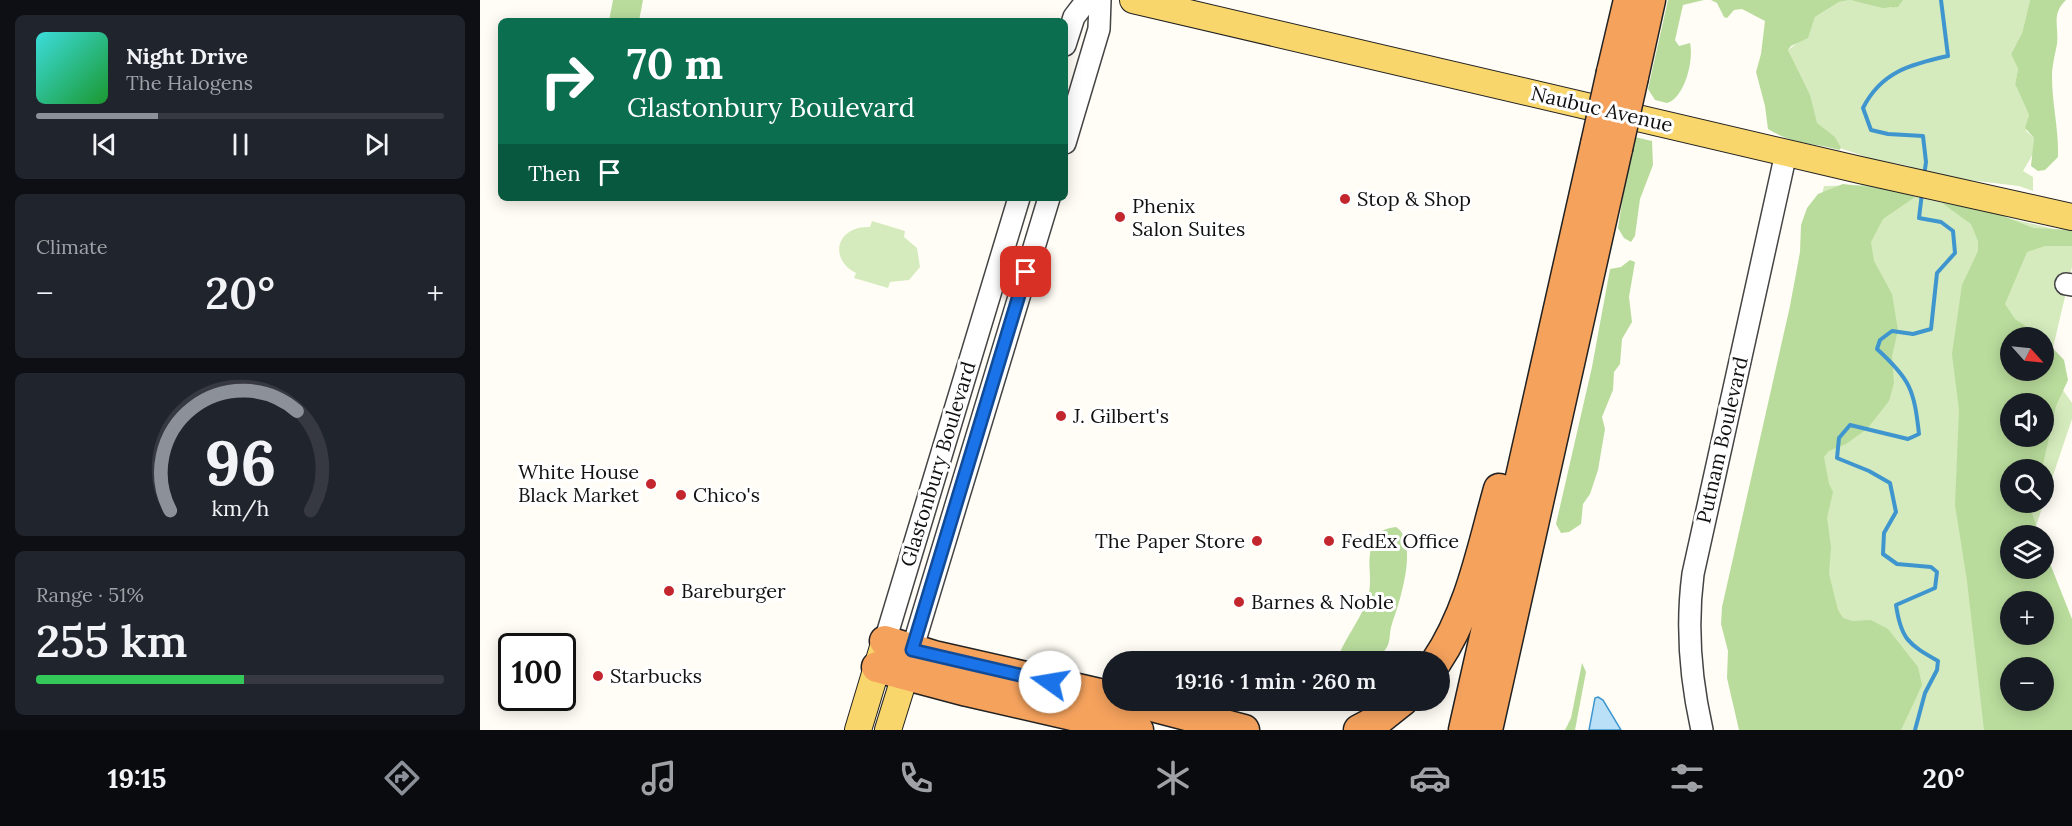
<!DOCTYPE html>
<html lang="en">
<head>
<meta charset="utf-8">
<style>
	body { margin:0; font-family:Lora,serif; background:#20242c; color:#f1f3f6; height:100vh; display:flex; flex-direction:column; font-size:22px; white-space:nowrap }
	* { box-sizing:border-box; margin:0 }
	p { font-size:20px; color:#9ea1a6 }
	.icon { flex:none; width:33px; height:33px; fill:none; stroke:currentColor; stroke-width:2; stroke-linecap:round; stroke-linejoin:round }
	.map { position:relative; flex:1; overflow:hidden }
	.panel { display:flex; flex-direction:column; gap:15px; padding:15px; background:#0d0f14; width:480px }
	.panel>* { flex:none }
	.guide { position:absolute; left:18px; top:18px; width:570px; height:183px; border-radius:9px; box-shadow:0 3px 15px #0003; background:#0b6e4f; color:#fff; overflow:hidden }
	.needle { width:39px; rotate:117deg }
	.buttons { position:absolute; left:1520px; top:327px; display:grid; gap:12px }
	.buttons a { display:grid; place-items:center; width:54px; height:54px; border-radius:50%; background:#171b24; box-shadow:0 3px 15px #0003; font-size:30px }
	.speed { position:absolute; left:18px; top:633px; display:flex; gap:12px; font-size:30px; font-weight:700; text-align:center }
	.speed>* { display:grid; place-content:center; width:78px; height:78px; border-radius:50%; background:#171b24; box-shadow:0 3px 15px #0003; line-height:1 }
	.speed .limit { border:3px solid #111; border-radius:9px; background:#fff; color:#111 }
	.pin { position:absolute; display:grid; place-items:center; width:51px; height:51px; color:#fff; margin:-26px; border-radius:12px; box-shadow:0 3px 9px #0006 }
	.me { position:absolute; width:66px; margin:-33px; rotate:283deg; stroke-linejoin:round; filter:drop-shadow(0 0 4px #0008) }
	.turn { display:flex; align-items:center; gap:21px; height:126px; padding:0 30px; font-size:27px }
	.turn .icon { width:78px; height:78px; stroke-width:2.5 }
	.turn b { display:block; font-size:42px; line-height:51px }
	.then { display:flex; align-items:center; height:57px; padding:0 30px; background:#0003; gap:12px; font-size:22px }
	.big { font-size:45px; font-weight:600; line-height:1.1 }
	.panel .widget { flex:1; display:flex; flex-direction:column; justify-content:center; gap:9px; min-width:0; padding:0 21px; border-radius:9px; background:#20242c }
	.panel .dial { align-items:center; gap:0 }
	.dial svg { height:156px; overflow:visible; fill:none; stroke:#363941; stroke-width:7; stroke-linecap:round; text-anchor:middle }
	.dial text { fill:#f1f3f6; stroke:none }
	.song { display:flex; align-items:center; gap:18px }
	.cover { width:72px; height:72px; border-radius:9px; background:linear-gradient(135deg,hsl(180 70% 55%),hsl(130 70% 35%)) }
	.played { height:6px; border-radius:3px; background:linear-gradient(90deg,#8c9099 30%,#363941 30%) }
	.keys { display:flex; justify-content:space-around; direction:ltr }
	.heat { display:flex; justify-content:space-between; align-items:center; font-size:33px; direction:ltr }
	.charge { height:9px; border-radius:4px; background:linear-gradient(90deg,#34c759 51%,#363941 0) }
	.trip { position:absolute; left:622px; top:651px; width:348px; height:60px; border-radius:30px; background:#171b24; box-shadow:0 3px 15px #0003; font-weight:600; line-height:60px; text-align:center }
	.menu { display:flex; height:96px; justify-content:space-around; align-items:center; background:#090b0e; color:#9ea1a6 }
	.menu .icon { width:42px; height:42px }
	.menu .active { color:#8c9099 }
	.menu b { font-size:27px; color:#f1f3f6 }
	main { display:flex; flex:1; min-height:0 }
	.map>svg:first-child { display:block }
	.green { fill:#d5ebbd; fill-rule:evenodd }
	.forest { fill:#b9dc9c; fill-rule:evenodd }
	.water { fill:#b9e0f7; stroke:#3f96cf; stroke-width:1.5 }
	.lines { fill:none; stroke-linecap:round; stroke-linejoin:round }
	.stream { stroke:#3f96cf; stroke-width:4 }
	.minor-casing { stroke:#444; stroke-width:24 }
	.major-casing { stroke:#222; stroke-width:28 }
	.highway-casing { stroke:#222; stroke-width:33 }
	.minor { stroke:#fff; stroke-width:21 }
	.major { stroke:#f9d66b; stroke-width:26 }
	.highway { stroke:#f5a25d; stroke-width:30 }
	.highway-bridge-casing { stroke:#222; stroke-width:33; stroke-linecap:butt }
	.highway-bridge { stroke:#f5a25d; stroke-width:30 }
	.route-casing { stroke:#114b97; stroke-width:15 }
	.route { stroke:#1a73e8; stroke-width:10 }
	.poi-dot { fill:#c4262e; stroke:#fff; stroke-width:2 }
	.labels { text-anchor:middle; stroke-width:6; stroke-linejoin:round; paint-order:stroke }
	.street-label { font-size:20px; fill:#111; stroke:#fff }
	.poi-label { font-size:20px; fill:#111; stroke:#fff; text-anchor:start }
</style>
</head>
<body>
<main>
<section class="panel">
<div class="widget">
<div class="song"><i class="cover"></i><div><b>Night Drive</b><p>The Halogens</p></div></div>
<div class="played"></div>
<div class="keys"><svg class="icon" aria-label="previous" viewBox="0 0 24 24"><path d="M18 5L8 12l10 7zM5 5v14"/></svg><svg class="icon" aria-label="pause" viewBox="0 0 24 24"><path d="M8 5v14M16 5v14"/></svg><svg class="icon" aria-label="next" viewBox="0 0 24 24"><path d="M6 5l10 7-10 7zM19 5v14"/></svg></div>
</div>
<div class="widget"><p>Climate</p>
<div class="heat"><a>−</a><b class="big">20°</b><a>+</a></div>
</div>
<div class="widget dial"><svg viewBox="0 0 100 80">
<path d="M14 69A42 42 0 1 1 86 69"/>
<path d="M14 69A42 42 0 0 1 79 18" stroke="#8c9099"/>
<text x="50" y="56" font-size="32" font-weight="700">96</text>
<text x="50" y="72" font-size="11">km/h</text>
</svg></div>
<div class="widget"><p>Range · 51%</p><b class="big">255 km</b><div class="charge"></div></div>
</section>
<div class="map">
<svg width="1592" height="730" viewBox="0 0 1592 730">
	<rect width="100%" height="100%" fill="#fffdf5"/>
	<g class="green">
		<path d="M1370 0 1411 8 1423 0H1550L1542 33 1531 54 1538 69 1535 84 1549 115 1546 131 1554 138 1553 154 1543 171 1553 177V191L1539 186 1455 176 1451 179 1429 166 1389 158 1360 148 1301 134 1319 75 1308 50 1329 34 1335 17 1359 2Z"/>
		<path d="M1386 185 1592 233V267L1568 369 1592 403V419L1555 529 1530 536V568H1563L1592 730H1334L1248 592 1344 186ZM1530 338H1563V370H1530ZM1530 404H1563V436H1530ZM1530 470H1563V502H1530ZM1530 602H1563V634H1530ZM1530 668H1563V700H1530Z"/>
		<path d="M392 221 425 231 424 237 437 248 440 267 429 280 410 282 408 288 374 278 376 273C347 258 358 225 390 227Z"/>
	</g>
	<g class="forest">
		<path d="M133 0H163L159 21H129Z"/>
		<path d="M1188 0H1224L1203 5 1195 40 1199 46 1210 43C1214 59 1205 98 1187 103L1175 100 1168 89Z"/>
		<path d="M1231 0H1423L1418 7 1403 8 1370 0 1359 2 1335 17 1328 38 1311 46 1308 50 1330 95 1337 123 1355 137 1361 148 1359 150C1331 142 1314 145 1288 129L1285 106 1276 72 1281 54 1285 21 1262 9 1254 10 1247 18 1244 17 1237 3Z"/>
		<path d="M1550 0H1586C1571 14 1579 26 1577 44 1575 55 1572 65 1572 77 1572 104 1579 130 1578 157L1565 170 1558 171 1551 166 1554 138 1545 128 1549 115 1535 84 1538 69 1531 54 1542 33Z"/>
		<path d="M1155 137 1172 141 1173 165 1160 199 1155 236 1151 242 1144 238 1138 228 1151 144Z"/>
		<path d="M1363 184 1409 189 1435 197 1403 219 1391 242 1394 261 1412 294 1418 330 1412 356 1414 383 1409 401 1387 429 1366 444 1349 451 1344 457 1349 484 1353 492 1347 518 1351 547 1349 574 1358 610 1363 618 1372 621 1391 620 1408 629 1438 667 1442 685 1421 730H1259L1247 678 1248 651 1241 624 1242 607 1310 306 1320 252 1321 225 1327 208 1338 194Z"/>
		<path d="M1462 203 1511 211 1553 228 1592 230V246H1565L1547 252 1525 304 1535 319 1562 337 1530 338V370H1563V338L1584 360 1588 380 1576 406 1562 469 1530 470V502L1549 503 1559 535 1530 536V568H1563V546L1592 619V730H1504L1487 581 1475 505 1479 410 1472 354 1482 285 1498 251V241L1491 224ZM1530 404H1563V436H1530ZM1530 602H1563V634H1530ZM1530 668H1563V700H1530Z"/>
		<path d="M1150 260 1155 262 1149 297 1152 322 1142 339 1140 364 1134 372 1133 390 1122 417 1125 429 1118 470 1110 494 1103 504 1101 524 1089 532 1081 533 1076 524 1112 367 1130 269 1141 267Z"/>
		<path d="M916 527C940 542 919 604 912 624 909 631 911 640 907 647 904 652 899 657 895 661H857C864 637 884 617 889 593 893 573 884 557 896 537 900 530 908 528 916 527Z"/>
		<path d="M1102 663 1106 672 1095 730H1085L1091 718Z"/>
	</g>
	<path class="water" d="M1118 697 1123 700 1141 730H1109L1115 698Z"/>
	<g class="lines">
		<g class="stream">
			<path d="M1444 176 1446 162 1443 136 1408 134 1391 130 1383 108C1401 72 1431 64 1468 56L1461 0"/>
			<path d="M1435 730 1445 693 1457 670 1458 661C1428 644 1421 639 1416 605L1455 588 1457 572 1451 567 1417 564 1403 554 1404 533 1416 512 1410 483 1389 471 1357 458 1359 438 1370 425 1428 439 1439 434C1434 389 1430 379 1397 349L1400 340 1412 331 1433 334 1451 329 1457 273 1475 253 1473 231 1461 222 1439 218 1442 193"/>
		</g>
		<defs>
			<g id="minor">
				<path d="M585 45 594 17 607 0"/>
				<path d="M585 143 619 29 620 0"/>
				<path d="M1586 284 1592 285"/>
				<path d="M405 641 539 198"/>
				<path d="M432 650 569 198"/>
				<path d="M1222 730C1210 677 1206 628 1213 574L1306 153"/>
			</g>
			<g id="major">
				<path d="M653 0 1380 170 1592 217"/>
				<path d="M378 730 403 647"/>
				<path d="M408 730 431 656"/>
			</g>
			<g id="highway">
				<path d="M1132 72 1149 0"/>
				<path d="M1153 77 1170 0"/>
				<path d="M405 641 454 656 633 697"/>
				<path d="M956 662C991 610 1002 549 1019 489"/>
				<path d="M397 667 487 691 658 730"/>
				<path d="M649 700 764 730"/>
				<path d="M879 730 898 720 923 700"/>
				<path d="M984 730 1116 144"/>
				<path d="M1007 730 1137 149"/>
			</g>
		</defs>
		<use href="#minor" class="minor-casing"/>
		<use href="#major" class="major-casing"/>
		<use href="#highway" class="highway-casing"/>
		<use href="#minor" class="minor"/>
		<use href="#major" class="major"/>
		<use href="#highway" class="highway"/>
		<defs>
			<g id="highway-bridge">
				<path d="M1116 144 1132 72"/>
				<path d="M1137 149 1153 77"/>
			</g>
		</defs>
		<use href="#highway-bridge" class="highway-bridge-casing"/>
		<use href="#highway-bridge" class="highway-bridge"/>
	</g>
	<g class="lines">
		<defs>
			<path id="route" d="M546 272 432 650 570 682"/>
		</defs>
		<use href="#route" class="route-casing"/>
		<use href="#route" class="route"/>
	</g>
	<g class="poi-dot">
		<circle cx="865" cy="199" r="6"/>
		<circle cx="640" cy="217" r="6"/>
		<circle cx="581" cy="416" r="6"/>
		<circle cx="171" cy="484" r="6"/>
		<circle cx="201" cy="495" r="6"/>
		<circle cx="777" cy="541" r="6"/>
		<circle cx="849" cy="541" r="6"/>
		<circle cx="189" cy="591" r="6"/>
		<circle cx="759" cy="602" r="6"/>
		<circle cx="118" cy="676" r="6"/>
	</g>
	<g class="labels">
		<g class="street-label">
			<text transform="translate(1122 109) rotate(13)" y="7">Naubuc Avenue</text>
			<text transform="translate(1242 440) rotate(-77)" y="7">Putnam Boulevard</text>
			<text transform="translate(458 464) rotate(-73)" y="7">Glastonbury Boulevard</text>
		</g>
		<g class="poi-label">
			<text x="877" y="206">Stop &amp; Shop</text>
			<text x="652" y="213">Phenix<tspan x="652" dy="23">Salon Suites</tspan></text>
			<text x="593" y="423">J. Gilbert's</text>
			<text x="159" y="479" text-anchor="end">White House<tspan x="159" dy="23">Black Market</tspan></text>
			<text x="213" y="502">Chico's</text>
			<text x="765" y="548" text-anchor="end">The Paper Store</text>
			<text x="861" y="548">FedEx Office</text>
			<text x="201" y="598">Bareburger</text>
			<text x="771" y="609">Barnes &amp; Noble</text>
			<text x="130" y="683">Starbucks</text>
		</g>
	</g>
</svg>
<div class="buttons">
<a><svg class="needle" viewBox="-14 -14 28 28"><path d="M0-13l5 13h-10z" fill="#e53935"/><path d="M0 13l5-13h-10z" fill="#9ea1a6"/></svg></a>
<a><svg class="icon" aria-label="sound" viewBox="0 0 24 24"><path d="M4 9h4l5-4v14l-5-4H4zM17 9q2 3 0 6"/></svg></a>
<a><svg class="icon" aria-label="search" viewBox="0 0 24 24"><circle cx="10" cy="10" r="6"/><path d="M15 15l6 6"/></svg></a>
<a><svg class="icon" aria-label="layers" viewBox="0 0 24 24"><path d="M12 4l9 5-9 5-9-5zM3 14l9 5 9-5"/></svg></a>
<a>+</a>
<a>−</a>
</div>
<div class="speed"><div class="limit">100</div></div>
<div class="pin" style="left:546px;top:272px;background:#d93025"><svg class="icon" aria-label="arrive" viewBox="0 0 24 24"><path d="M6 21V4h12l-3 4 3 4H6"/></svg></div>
<svg class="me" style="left:570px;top:682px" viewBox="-20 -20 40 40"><circle r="19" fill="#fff"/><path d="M0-13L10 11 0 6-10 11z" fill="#1a73e8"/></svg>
<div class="trip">19:16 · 1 min · 260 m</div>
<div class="guide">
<div class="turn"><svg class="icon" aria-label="right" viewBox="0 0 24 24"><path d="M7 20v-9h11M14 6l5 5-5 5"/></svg><div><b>70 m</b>Glastonbury Boulevard</div></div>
<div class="then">Then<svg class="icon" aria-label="arrive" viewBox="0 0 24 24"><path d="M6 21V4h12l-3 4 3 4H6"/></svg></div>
</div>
</div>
</main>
<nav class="menu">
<b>19:15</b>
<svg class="icon active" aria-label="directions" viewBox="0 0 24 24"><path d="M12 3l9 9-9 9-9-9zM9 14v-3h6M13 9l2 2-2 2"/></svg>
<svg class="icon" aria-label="music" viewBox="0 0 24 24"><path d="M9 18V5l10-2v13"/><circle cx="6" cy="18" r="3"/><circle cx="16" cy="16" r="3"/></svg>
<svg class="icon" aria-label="phone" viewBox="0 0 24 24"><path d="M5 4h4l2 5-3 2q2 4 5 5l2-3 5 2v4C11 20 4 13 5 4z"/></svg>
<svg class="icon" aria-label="climate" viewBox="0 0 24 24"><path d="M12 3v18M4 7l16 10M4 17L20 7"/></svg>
<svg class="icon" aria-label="car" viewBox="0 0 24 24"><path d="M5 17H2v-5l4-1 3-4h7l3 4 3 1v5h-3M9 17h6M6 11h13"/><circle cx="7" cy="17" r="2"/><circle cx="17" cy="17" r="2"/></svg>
<svg class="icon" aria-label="filters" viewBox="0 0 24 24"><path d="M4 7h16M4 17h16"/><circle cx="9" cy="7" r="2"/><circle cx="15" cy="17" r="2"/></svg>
<b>20°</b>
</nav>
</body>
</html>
